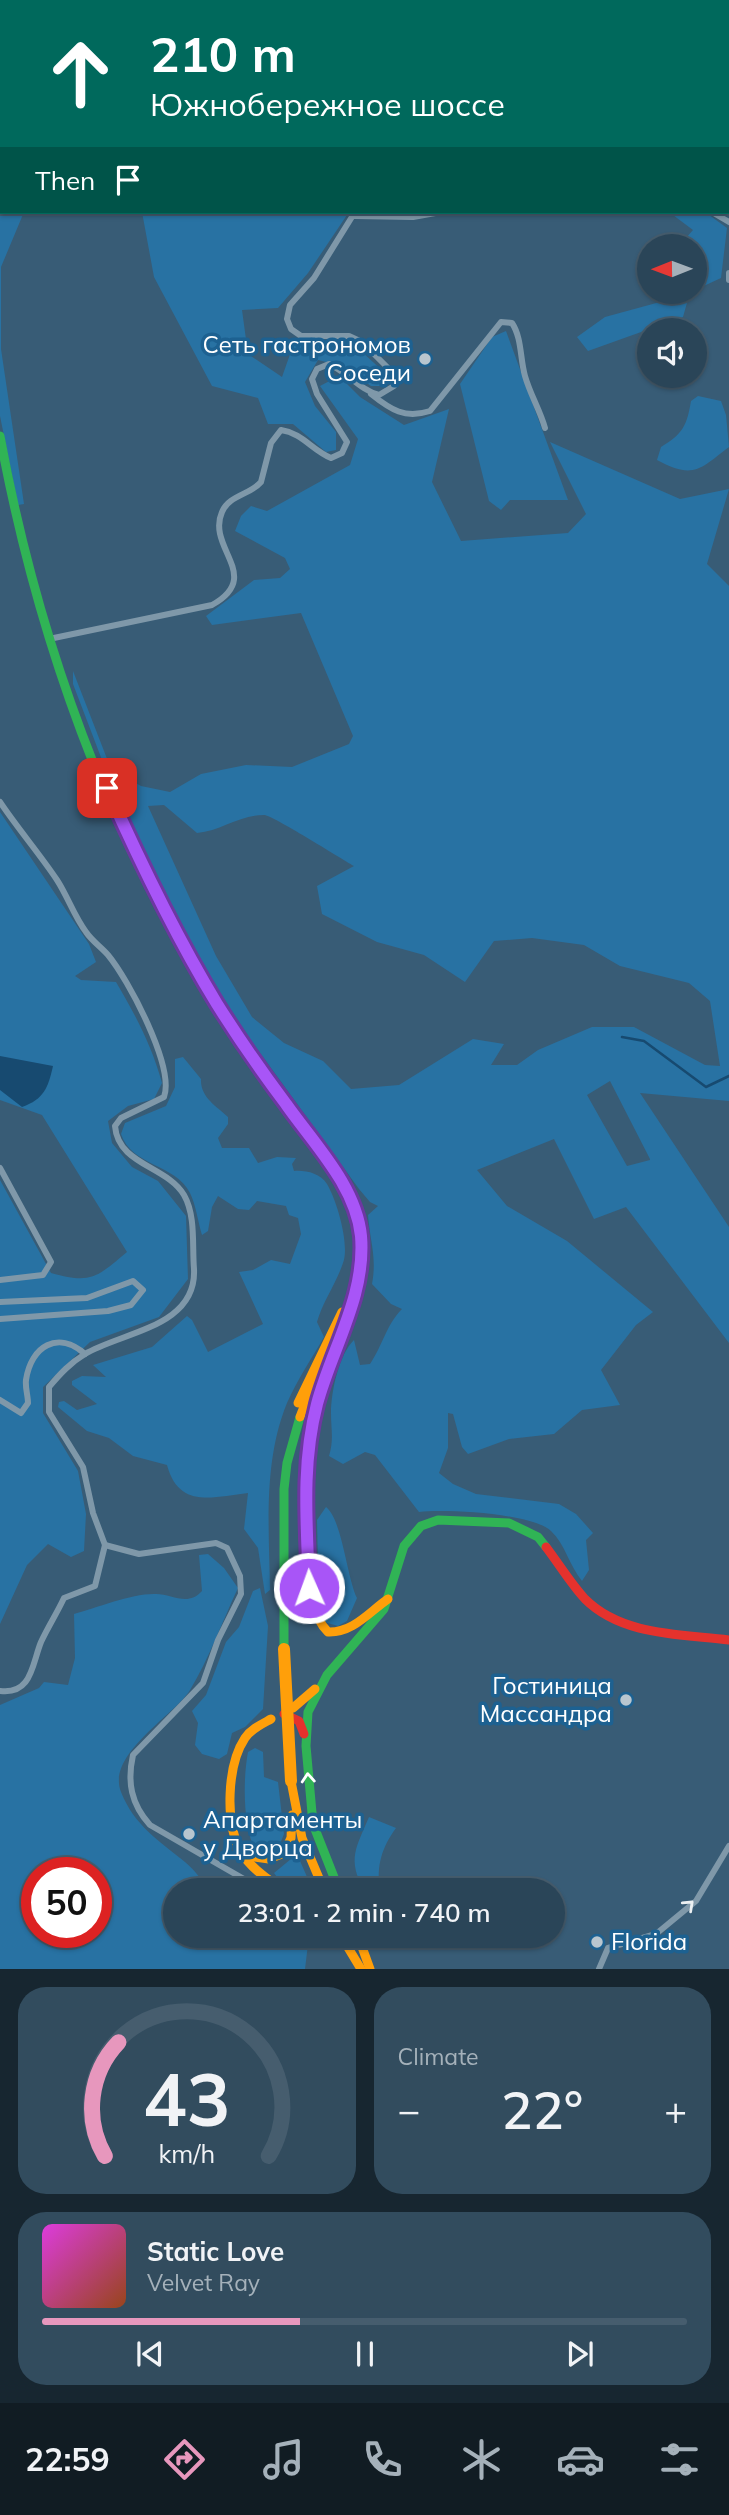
<!DOCTYPE html>
<html lang="en">
<head>
<meta charset="utf-8">
<style>
	body { margin:0; font-family:Mulish,sans-serif; background:#324c5e; color:#f1f3f6; height:100vh; display:flex; flex-direction:column; font-size:26px; white-space:nowrap }
	* { box-sizing:border-box; margin:0 }
	p { font-size:23px; color:#a5b1ba }
	.icon { flex:none; width:38px; height:38px; fill:none; stroke:currentColor; stroke-width:2; stroke-linecap:round; stroke-linejoin:round }
	.map { position:relative; height:1969px; overflow:hidden }
	.side { display:flex; flex-direction:column; gap:18px; padding:18px; background:#172630; flex:1 }
	.side>* { flex:none }
	.top-card { position:absolute; left:0px; top:0px; width:730px; height:214px; box-shadow:0 2px 5px #0004,0 0 0 2px #465d6e; background:#00695c; color:#fff; overflow:hidden }
	.needle { width:46px; rotate:269deg }
	.tools { position:absolute; left:637px; top:234px; display:grid; gap:14px }
	.tools a { display:grid; place-items:center; width:70px; height:70px; border-radius:50%; background:#2a4558; box-shadow:0 2px 5px #0004,0 0 0 2px #465d6e; font-size:35px }
	.speed { position:absolute; left:21px; top:1857px; display:flex; gap:14px; font-size:35px; font-weight:700; text-align:center }
	.speed>* { display:grid; place-content:center; width:91px; height:91px; border-radius:50%; background:#2a4558; box-shadow:0 2px 5px #0004,0 0 0 2px #465d6e; line-height:1 }
	.speed .limit { border:10px solid #d22; background:#fff; color:#111 }
	.pin { position:absolute; display:grid; place-items:center; width:60px; height:60px; color:#fff; margin:-30px; border-radius:14px; box-shadow:0 4px 10px #0006 }
	.me { position:absolute; width:77px; margin:-38px; rotate:358deg; stroke-linejoin:round; filter:drop-shadow(0 0 5px #0008) }
	.turn { display:flex; align-items:center; gap:24px; height:147px; padding:0 35px; font-size:32px }
	.turn .icon { width:91px; height:91px; stroke-width:2.5 }
	.turn b { display:block; font-size:49px; line-height:60px }
	.then { display:flex; align-items:center; height:66px; padding:0 35px; background:#0003; gap:14px; font-size:26px }
	.big { font-size:52px; font-weight:600; line-height:1.1 }
	.side .widget { flex:1; display:flex; flex-direction:column; justify-content:center; gap:10px; min-width:0; padding:0 24px; border-radius:28px; background:#324c5e }
	.side .dial { align-items:center; gap:0 }
	.dial svg { height:182px; overflow:visible; fill:none; stroke:#465d6e; stroke-width:7; stroke-linecap:round; text-anchor:middle }
	.dial text { fill:#f1f3f6; stroke:none }
	.song { display:flex; align-items:center; gap:21px }
	.cover { width:84px; height:84px; border-radius:10px; background:linear-gradient(135deg,hsl(300 70% 55%),hsl(20 70% 35%)) }
	.played { height:7px; border-radius:4px; background:linear-gradient(90deg,#e797bd 40%,#465d6e 40%) }
	.keys { display:flex; justify-content:space-around; direction:ltr }
	.heat { display:flex; justify-content:space-between; align-items:center; font-size:38px; direction:ltr }
	.side .tiles { flex:1; display:grid; gap:18px; grid-template-columns:1fr 1fr }
	.widget:last-child { grid-column:span 2 }
	.trip { position:absolute; left:163px; top:1878px; width:402px; height:70px; border-radius:35px; background:#2a4558; box-shadow:0 2px 5px #0004,0 0 0 2px #465d6e; font-weight:600; line-height:70px; text-align:center }
	.tab-bar { display:flex; height:112px; justify-content:space-around; align-items:center; background:#111c23; color:#a5b1ba }
	.tab-bar .icon { width:49px; height:49px }
	.tab-bar .on { color:#e797bd }
	.tab-bar b { font-size:32px; color:#f1f3f6 }
	.map>svg:first-child { display:block }
	.green { fill:#2872a3; fill-rule:evenodd }
	.water { fill:#174a70 }
	.lines { fill:none; stroke-linecap:round; stroke-linejoin:round }
	.stream { stroke:#174a70; stroke-width:2.5 }
	.street { stroke:#7f98a9; stroke-width:6 }
	.fast { stroke:#30b455; stroke-width:9 }
	.slow { stroke:#ff9f0a; stroke-width:9 }
	.jam { stroke:#e5322d; stroke-width:9 }
	.slow-bridge { stroke:#ff9f0a; stroke-width:12 }
	.oneway { stroke:#fff }
	.oneway2 { stroke:#ecf0f2 }
	.route-casing { stroke:#6d37a1; stroke-width:18 }
	.route { stroke:#a855f7; stroke-width:12 }
	.poi-dot { fill:#b9c6cf; stroke:#1d6191; stroke-width:2.5 }
	.labels { text-anchor:middle; stroke-width:7; stroke-linejoin:round; paint-order:stroke }
	.poi-label { font-size:24px; fill:#fff; stroke:#1d6191; text-anchor:end }
</style>
</head>
<body>
<div class="map">
<svg width="729" height="1969" viewBox="0 0 729 1969">
	<rect width="100%" height="100%" fill="#385c76"/>
	<g class="green">
		<path d="M0 197 2 212H24L1 267V349L24 504 18 505 0 416Z"/>
		<path d="M142 212H349L308 273 278 308 242 310 248 354 282 377 294 343 360 350 387 375 384 386H371L343 366 318 360 305 382 315 406 336 432V450L326 452 293 424H268L258 398 212 386 154 277Z"/>
		<path d="M669 212 696 215 705 212 727 228 721 278 695 290V247H678L693 230Z"/>
		<path d="M670 292H690L683 317 588 351 577 337 605 317 660 302Z"/>
		<path d="M506 331 568 500H510L501 510 489 501 460 384 492 337Z"/>
		<path d="M339 376 360 397 404 425 449 409 432 482 461 541 568 533 586 514 550 442 680 499 729 489 707 564 729 586V1101L640 1093 729 1227V1343L626 1207 594 1219 554 1139 477 1170 507 1206 567 1241 653 1312 636 1325 601 1370 620 1405 582 1410 554 1434 509 1439 468 1454 462 1447 453 1414 448 1413V1448L439 1473 453 1484 476 1494 559 1504 576 1514 593 1533 586 1540 589 1570 582 1581C570 1567 565 1544 551 1531 532 1513 445 1509 419 1512L375 1455 365 1452 343 1464 329 1456C334 1440 331 1429 331 1413 331 1392 339 1354 354 1340L360 1365 370 1364C383 1345 386 1325 402 1309L391 1304 372 1284C377 1257 370 1242 368 1215L378 1206 370 1202 359 1189 252 1042 182 935 107 773 73 684V671L111 769 141 786 170 792 201 774 246 765 292 767 349 744 353 736 301 613 212 625 206 616 254 580 280 578 290 569 285 558 235 531 241 516 251 506 267 511 350 465 358 439 320 386ZM164 805 197 833C221 831 239 815 264 815 272 815 340 858 354 866L317 886 322 914 377 942 424 955 465 982 494 941 532 938 584 945 620 966 689 983 710 1001 720 1066 705 1065 634 1027H592L538 1050 517 1065H491L504 1044 473 1039 399 1085 351 1089 323 1061 284 1043 252 1017 216 956 148 806ZM610 1081 650 1159V1160L627 1166 587 1095Z"/>
		<path d="M698 396 721 401 726 415 729 447C700 469 694 480 657 460L661 447C683 434 687 425 691 401Z"/>
		<path d="M0 812 89 944 96 962 75 976 81 980 116 982C135 1014 152 1046 162 1083L154 1099 128 1106 108 1121 112 1143 132 1167 158 1181 186 1216 188 1279 159 1317 90 1342 43 1387V1413L78 1471 86 1514 84 1551 71 1557 48 1544 27 1565 0 1624V1180L51 1273C91 1284 96 1278 127 1252L42 1115 0 1100Z"/>
		<path d="M183 1057 201 1079C200 1097 216 1106 228 1117V1124L218 1138 222 1148H249L258 1163 277 1157 296 1158 292 1164 294 1171C305 1170 320 1173 327 1184 337 1201 350 1245 343 1263 336 1284 323 1301 317 1322L324 1337C312 1358 297 1380 287 1403 263 1462 269 1527 270 1590L265 1594 258 1548 244 1529 248 1493C212 1497 179 1509 167 1465L133 1456 109 1438 87 1431 58 1407 59 1402 64 1401 77 1410 97 1404 72 1385V1381L82 1376 106 1377 93 1365 152 1347 187 1316 192 1320 208 1352 263 1324 239 1272 253 1270 271 1260 290 1264 301 1234 298 1218 289 1215 286 1206 257 1201 249 1210 238 1209 218 1196 212 1207 208 1231 202 1235C198 1222 196 1205 190 1193 176 1164 131 1166 121 1134L125 1123 166 1106 175 1087V1059Z"/>
		<path d="M326 1507C342 1519 347 1578 357 1598L347 1621 338 1626 324 1622 319 1613 317 1520Z"/>
		<path d="M208 1554 224 1568 238 1588C222 1622 209 1659 190 1690 175 1715 106 1754 121 1792 134 1825 159 1841 185 1862 195 1870 202 1881 210 1890H175V1936H309L305 1969H0V1705L39 1688 44 1682 68 1685 75 1658 74 1614C96 1608 133 1593 156 1594 172 1594 188 1607 202 1591L199 1555ZM37 1872H96V1932H37Z"/>
		<path d="M260 1588 268 1626 263 1709 245 1727 232 1733 227 1754 219 1759 202 1754 195 1745 198 1723 192 1711 206 1695 226 1642 239 1627 253 1591Z"/>
		<path d="M255 1748 263 1752 264 1777 278 1782 284 1834 278 1849 258 1854C242 1833 243 1777 248 1752Z"/>
		<path d="M369 1817 396 1828C382 1847 376 1866 380 1890H364C347 1859 356 1848 369 1817Z"/>
		<path d="M297 1854 311 1886C298 1894 281 1884 274 1873Z"/>
	</g>
	<path class="water" d="M0 1056 53 1066C48 1088 44 1099 22 1107L0 1090Z"/>
	<g class="lines">
		<path class="stream" d="M622 1037 644 1041 706 1087 729 1076"/>
		<g class="street">
			<path d="M165 0 166 2"/>
			<path d="M298 2V0"/>
			<path d="M712 212 729 222"/>
			<path d="M354 216 413 217 441 212"/>
			<path d="M729 273V280"/>
			<path d="M371 394C391 410 405 419 430 411L501 322 512 323C522 338 520 359 525 376 530 394 540 410 545 428"/>
			<path d="M49 639 212 605C264 576 206 548 222 512 229 495 250 495 261 482L271 443 281 430C302 433 312 450 331 458L342 453 347 442 317 394 312 379 317 369 329 364C347 372 360 390 379 395L394 386 393 373 362 342 349 336H301L291 329 287 319 290 305 314 278 355 212"/>
			<path d="M0 802C18 829 39 853 57 880 68 897 74 916 86 932 92 941 101 947 108 955 128 979 175 1067 164 1097L121 1118 115 1126C118 1165 167 1166 184 1195 196 1216 192 1246 194 1269 197 1327 122 1332 85 1354 70 1363 60 1374 49 1387V1412L83 1467 93 1513 105 1545"/>
			<path d="M0 1168 51 1262 43 1275 0 1280"/>
			<path d="M0 1302 87 1298 133 1281 143 1290 131 1305 108 1311 0 1319"/>
			<path d="M0 1400 21 1413 28 1403C28 1396 25 1387 26 1380 31 1346 58 1330 85 1354"/>
			<path d="M105 1545 139 1554 216 1543 227 1548 240 1576 241 1594 218 1640 203 1683 133 1755C127 1782 131 1804 150 1825L263 1890"/>
			<path d="M0 1691C32 1695 32 1664 41 1642 48 1627 57 1613 64 1598L95 1586 105 1545"/>
			<path d="M599 1969 608 1948 656 1934 696 1901 729 1846"/>
		</g>
		<g class="fast">
			<path d="M0 436C44 674 136 913 287 1105"/>
			<path d="M284 1649V1489L287 1463 300 1417"/>
			<path d="M339 1890 313 1824 306 1746 308 1712 327 1675 384 1609 404 1546 421 1526 438 1520 509 1523 538 1537 546 1547"/>
		</g>
		<g class="slow">
			<path d="M287 1105C340 1171 381 1227 348 1314 335 1350 313 1381 300 1417"/>
			<path d="M331 1362C323 1386 315 1409 310 1434 301 1478 295 1600 328 1632 353 1633 369 1612 388 1599"/>
			<path d="M298 1403 342 1312"/>
			<path d="M293 1708 315 1689"/>
			<path d="M271 1719C262 1724 251 1729 245 1738 227 1765 225 1822 240 1850 249 1867 268 1880 284 1890"/>
			<path d="M291 1781 302 1838 324 1890"/>
			<path d="M246 1856 269 1859 284 1853 291 1838 292 1815"/>
			<path d="M341 1936 361 1969"/>
			<path d="M358 1936 370 1969"/>
		</g>
		<g class="jam">
			<path d="M546 1547C559 1564 571 1584 585 1599 622 1636 681 1634 729 1640"/>
			<path d="M284 1714 299 1721 304 1734"/>
		</g>
		<path class="slow-bridge" d="M284 1649 291 1781"/>
	</g>
	<defs><path id="oneway-chevron" d="M-2-3.5L2.5 0L-2 3.5" fill="none" stroke-width="1.6" stroke-linecap="round" stroke-linejoin="round" transform="scale(1.75)"/></defs>
	<use class="oneway" href="#oneway-chevron" transform="translate(308 1778) rotate(-94)"/>
	<use class="oneway2" href="#oneway-chevron" transform="translate(689 1905) rotate(-43)"/>
	<g class="lines">
		<defs>
			<path id="route" d="M107 788C140 862 175 935 217 1004 239 1039 262 1072 286 1104 314 1144 356 1186 361 1236 366 1296 332 1348 317 1404 301 1465 307 1525 309 1588"/>
		</defs>
		<use href="#route" class="route-casing"/>
		<use href="#route" class="route"/>
	</g>
	<g class="poi-dot">
		<circle cx="425" cy="359" r="7"/>
		<circle cx="626" cy="1700" r="7"/>
		<circle cx="189" cy="1834" r="7"/>
		<circle cx="597" cy="1942" r="7"/>
	</g>
	<g class="labels">
		<g class="poi-label">
			<text x="411" y="353">Сеть гастрономов<tspan x="411" dy="28">Соседи</tspan></text>
			<text x="612" y="1694">Гостиница<tspan x="612" dy="28">Массандра</tspan></text>
			<text x="203" y="1828" text-anchor="start">Апартаменты<tspan x="203" dy="28">у Дворца</tspan></text>
			<text x="611" y="1950" text-anchor="start">Florida</text>
		</g>
	</g>
</svg>
<div class="tools">
<a><svg class="needle" viewBox="-14 -14 28 28"><path d="M0-13l5 13h-10z" fill="#e53935"/><path d="M0 13l5-13h-10z" fill="#a5b1ba"/></svg></a>
<a><svg class="icon" aria-label="sound" viewBox="0 0 24 24"><path d="M4 9h4l5-4v14l-5-4H4zM17 9q2 3 0 6"/></svg></a>
</div>
<div class="speed"><div class="limit">50</div></div>
<div class="pin" style="left:107px;top:788px;background:#d93025"><svg class="icon" aria-label="arrive" viewBox="0 0 24 24"><path d="M6 21V4h12l-3 4 3 4H6"/></svg></div>
<svg class="me" style="left:309px;top:1588px" viewBox="-20 -20 40 40"><circle r="17" fill="#a855f7" stroke="#fff" stroke-width="3"/><path d="M0-11L8 9 0 5-8 9z" fill="#fff"/></svg>
<div class="trip">23:01 · 2 min · 740 m</div>
<div class="top-card">
<div class="turn"><svg class="icon" aria-label="ahead" viewBox="0 0 24 24"><path d="M12 20V5M6 11l6-6 6 6"/></svg><div><b>210 m</b>Южнобережное шоссе</div></div>
<div class="then">Then<svg class="icon" aria-label="arrive" viewBox="0 0 24 24"><path d="M6 21V4h12l-3 4 3 4H6"/></svg></div>
</div>
</div>
<section class="side">
<div class="tiles">
<div class="widget dial"><svg viewBox="0 0 100 80">
<path d="M14 69A42 42 0 1 1 86 69"/>
<path d="M14 69A42 42 0 0 1 20 19" stroke="#e797bd"/>
<text x="50" y="56" font-size="32" font-weight="700">43</text>
<text x="50" y="72" font-size="11">km/h</text>
</svg></div>
<div class="widget"><p>Climate</p>
<div class="heat"><a>−</a><b class="big">22°</b><a>+</a></div>
</div>
<div class="widget">
<div class="song"><i class="cover"></i><div><b>Static Love</b><p>Velvet Ray</p></div></div>
<div class="played"></div>
<div class="keys"><svg class="icon" aria-label="previous" viewBox="0 0 24 24"><path d="M18 5L8 12l10 7zM5 5v14"/></svg><svg class="icon" aria-label="pause" viewBox="0 0 24 24"><path d="M8 5v14M16 5v14"/></svg><svg class="icon" aria-label="next" viewBox="0 0 24 24"><path d="M6 5l10 7-10 7zM19 5v14"/></svg></div>
</div>
</div>
</section>
<nav class="tab-bar">
<b>22:59</b>
<svg class="icon on" aria-label="directions" viewBox="0 0 24 24"><path d="M12 3l9 9-9 9-9-9zM9 14v-3h6M13 9l2 2-2 2"/></svg>
<svg class="icon" aria-label="music" viewBox="0 0 24 24"><path d="M9 18V5l10-2v13"/><circle cx="6" cy="18" r="3"/><circle cx="16" cy="16" r="3"/></svg>
<svg class="icon" aria-label="phone" viewBox="0 0 24 24"><path d="M5 4h4l2 5-3 2q2 4 5 5l2-3 5 2v4C11 20 4 13 5 4z"/></svg>
<svg class="icon" aria-label="climate" viewBox="0 0 24 24"><path d="M12 3v18M4 7l16 10M4 17L20 7"/></svg>
<svg class="icon" aria-label="car" viewBox="0 0 24 24"><path d="M5 17H2v-5l4-1 3-4h7l3 4 3 1v5h-3M9 17h6M6 11h13"/><circle cx="7" cy="17" r="2"/><circle cx="17" cy="17" r="2"/></svg>
<svg class="icon" aria-label="filters" viewBox="0 0 24 24"><path d="M4 7h16M4 17h16"/><circle cx="9" cy="7" r="2"/><circle cx="15" cy="17" r="2"/></svg>
</nav>
</body>
</html>
